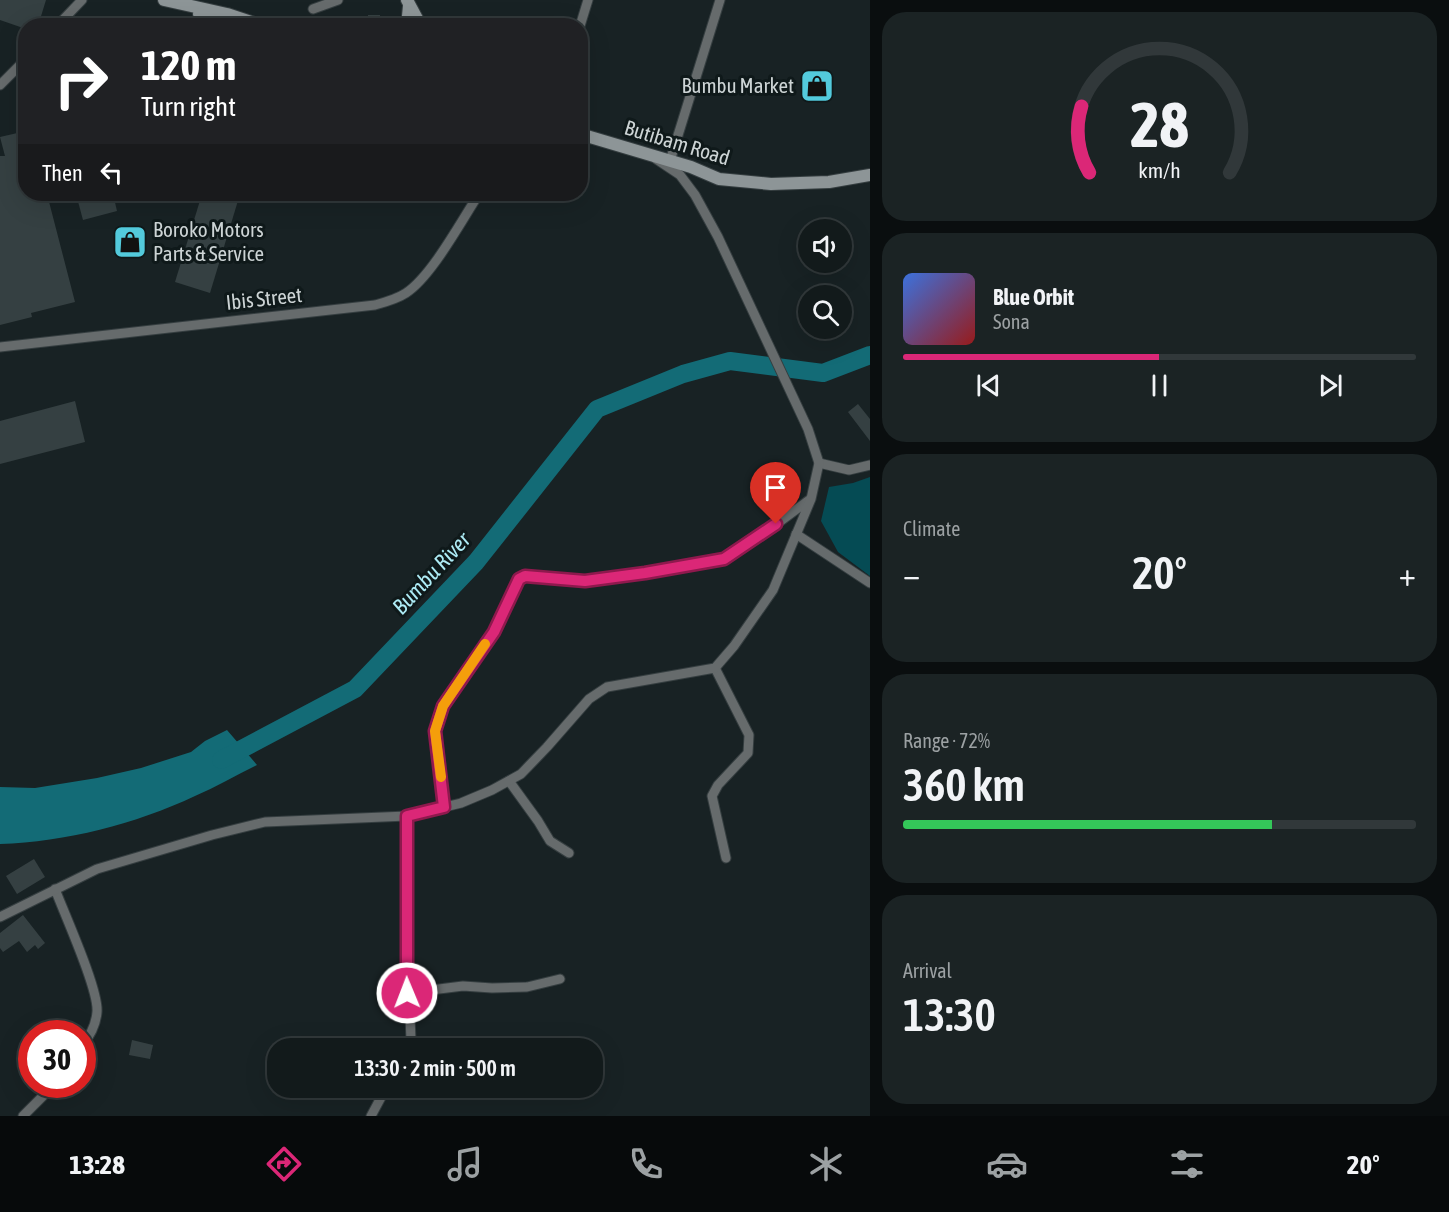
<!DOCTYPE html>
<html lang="en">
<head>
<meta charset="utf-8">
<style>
	body { margin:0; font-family:"Asap Condensed",sans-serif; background:#1b2324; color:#f1f3f6; height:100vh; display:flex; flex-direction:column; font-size:22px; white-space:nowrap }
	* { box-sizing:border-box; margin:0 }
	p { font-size:20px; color:#9ca1a3 }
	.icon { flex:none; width:33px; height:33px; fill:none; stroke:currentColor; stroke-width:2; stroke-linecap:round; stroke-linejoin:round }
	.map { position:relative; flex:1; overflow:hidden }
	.side { display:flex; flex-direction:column; gap:12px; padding:12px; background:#0a0e0f; width:579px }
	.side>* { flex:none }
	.hud { position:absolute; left:18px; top:18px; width:570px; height:183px; border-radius:24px; box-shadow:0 6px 24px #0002,0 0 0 2px #31383a; background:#202124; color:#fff; overflow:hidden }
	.fabs { position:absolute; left:798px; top:219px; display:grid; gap:12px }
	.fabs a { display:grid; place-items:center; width:54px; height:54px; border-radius:50%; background:#121a1b; box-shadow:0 6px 24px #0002,0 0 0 2px #31383a; font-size:30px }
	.speed { position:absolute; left:18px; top:1020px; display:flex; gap:12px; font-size:30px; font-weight:700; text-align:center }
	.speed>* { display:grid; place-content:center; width:78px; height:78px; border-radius:50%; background:#121a1b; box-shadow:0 6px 24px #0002,0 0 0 2px #31383a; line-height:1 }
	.speed .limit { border:9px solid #d22; background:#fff; color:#111 }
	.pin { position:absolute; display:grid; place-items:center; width:51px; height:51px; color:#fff; margin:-62px -26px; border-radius:50% 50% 50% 0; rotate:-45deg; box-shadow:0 0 6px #0007 }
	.pin .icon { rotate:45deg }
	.me { position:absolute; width:66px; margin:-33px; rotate:359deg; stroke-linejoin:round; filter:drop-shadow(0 0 4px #0008) }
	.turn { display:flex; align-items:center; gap:21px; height:126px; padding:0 24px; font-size:27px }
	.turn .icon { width:78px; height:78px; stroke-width:2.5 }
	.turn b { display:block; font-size:42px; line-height:51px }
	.then { display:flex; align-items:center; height:57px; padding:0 24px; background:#0003; gap:12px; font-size:22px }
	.big { font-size:45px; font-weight:600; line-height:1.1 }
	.side .card { flex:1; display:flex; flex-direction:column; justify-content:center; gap:9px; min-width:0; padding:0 21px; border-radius:24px; background:#1b2324 }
	.side .dial { align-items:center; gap:0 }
	.dial svg { height:156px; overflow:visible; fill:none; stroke:#31383a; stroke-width:7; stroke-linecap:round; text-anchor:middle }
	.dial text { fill:#f1f3f6; stroke:none }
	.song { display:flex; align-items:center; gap:18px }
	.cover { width:72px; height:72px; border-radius:9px; background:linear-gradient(135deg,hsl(220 70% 55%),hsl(0 70% 35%)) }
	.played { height:6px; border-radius:3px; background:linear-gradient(90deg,#db2777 50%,#31383a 50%) }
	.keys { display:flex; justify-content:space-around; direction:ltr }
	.heat { display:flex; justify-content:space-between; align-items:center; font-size:33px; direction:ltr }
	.charge { height:9px; border-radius:4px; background:linear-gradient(90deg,#34c759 72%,#31383a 0) }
	.trip { position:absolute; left:267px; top:1038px; width:336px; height:60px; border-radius:24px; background:#121a1b; box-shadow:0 6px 24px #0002,0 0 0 2px #31383a; font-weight:600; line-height:60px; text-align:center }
	.tabs { display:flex; height:96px; justify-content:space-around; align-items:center; background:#070a0b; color:#9ca1a3 }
	.tabs .icon { width:42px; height:42px }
	.tabs .active { color:#db2777 }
	.tabs b { font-size:27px; color:#f1f3f6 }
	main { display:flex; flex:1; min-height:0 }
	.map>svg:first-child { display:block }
	.green { fill:#054b54 }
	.water { fill:#136b76 }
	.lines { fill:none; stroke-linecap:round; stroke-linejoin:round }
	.river { stroke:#136b76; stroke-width:18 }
	.building { fill:#354042 }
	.street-casing { stroke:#353e40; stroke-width:11 }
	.secondary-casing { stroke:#353e40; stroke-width:14 }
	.street { stroke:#666b6c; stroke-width:9 }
	.secondary { stroke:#8d9597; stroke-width:12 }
	.route-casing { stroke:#8e194d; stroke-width:15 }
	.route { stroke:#db2777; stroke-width:10 }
	.slow { stroke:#f59e0b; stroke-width:10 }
	.labels { text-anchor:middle; stroke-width:6; stroke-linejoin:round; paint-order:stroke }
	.poi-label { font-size:21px; fill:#cdd4d5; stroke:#0f191a; text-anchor:end }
	.street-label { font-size:21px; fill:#cdd4d5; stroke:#0f191a }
	.water-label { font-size:22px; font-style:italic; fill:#aeecf6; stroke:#0f191a }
</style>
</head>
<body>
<main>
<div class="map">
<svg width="870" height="1116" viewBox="0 0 870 1116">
	<rect width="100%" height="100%" fill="#182224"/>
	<path class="green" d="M870 477V576L838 552 821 521 829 487 853 483Z"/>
	<path class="water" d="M227 730 257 765C236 775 216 787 195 796 135 824 66 842 0 844V787L35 788 97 778 141 768 191 752 205 741Z"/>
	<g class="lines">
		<path class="river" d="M221 760 355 689 476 562 597 409 683 374 730 361 823 373 870 355"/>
	</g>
	<g class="building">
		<path d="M0 0H46L38 26H26V29L0 20Z"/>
		<rect x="368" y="15" width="12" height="11"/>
		<path d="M26 131V194H47L75 302 31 313 32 317 0 325V156H5L0 137Z"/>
		<path d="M76 194H113L117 211 83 220Z"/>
		<path d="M202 194H240L210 293 175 282Z"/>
		<path d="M75 401 85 442 0 464V421Z"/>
		<path d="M858 404 870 419V441L848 412Z"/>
		<path d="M34 859 45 877 17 894 6 876Z"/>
		<path d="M23 915 45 943 38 949 35 945 27 952 19 941 3 952 0 948V933Z"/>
		<path d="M132 1040 153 1045 150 1059 129 1055Z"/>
	</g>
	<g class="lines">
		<defs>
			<g id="street">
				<path d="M313 9 338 0"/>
				<path d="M57 26 82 0"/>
				<path d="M580 26 588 0"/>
				<path d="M0 85 26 59"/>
				<path d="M670 161 720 0"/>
				<path d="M0 347 375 305C386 302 397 299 406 293 432 276 461 221 479 194"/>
				<path d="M819 463 849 470 870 465"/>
				<path d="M796 534 870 583"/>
				<path d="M715 668 749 735 748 753 718 785 712 796 726 858"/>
				<path d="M509 781 538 821 550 841 569 853"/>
				<path d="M444 807 435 731 443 706 494 632 519 579 525 577 585 581 645 573 724 559 759 537 809 500"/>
				<path d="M55 889C64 913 99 990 97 1012 96 1025 90 1036 82 1046"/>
				<path d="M0 917 97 869 212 835 265 822 407 816 461 803 492 790 521 774 547 747 589 699 607 687 715 668 734 646 773 590 811 499 819 463 808 429 718 237 695 195 680 175 656 159"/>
				<path d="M407 993 463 986 492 988 527 987 560 979"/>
				<path d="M406 1048 411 1040 407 948V816"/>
				<path d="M23 1116 55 1084"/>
				<path d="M371 1116 386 1088"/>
			</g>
			<g id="secondary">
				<path d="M164 0 227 14 263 26"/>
				<path d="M407 0 421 26"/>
				<path d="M199 14 228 26"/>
				<path d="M407 26 409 6"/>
				<path d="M580 134 691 167 719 179 771 184 829 182 870 175"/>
			</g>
		</defs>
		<use href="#street" class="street-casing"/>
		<use href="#secondary" class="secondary-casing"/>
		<use href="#street" class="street"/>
		<use href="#secondary" class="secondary"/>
	</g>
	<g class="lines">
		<defs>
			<path id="route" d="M407 993V816L444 807 435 731 443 706 494 632 519 579 525 576 585 581 645 573 724 559 776 524"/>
		</defs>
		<use href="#route" class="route-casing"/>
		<use href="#route" class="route"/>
		<path class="slow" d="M441 777 435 731 443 706 485 644"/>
	</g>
	<defs>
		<symbol id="shop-square" viewBox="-11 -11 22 22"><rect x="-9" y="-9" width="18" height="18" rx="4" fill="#53cadc" stroke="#0f191a"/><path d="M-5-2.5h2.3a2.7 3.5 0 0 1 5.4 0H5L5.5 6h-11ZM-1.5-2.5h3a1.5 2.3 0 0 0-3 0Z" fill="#111"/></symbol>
	</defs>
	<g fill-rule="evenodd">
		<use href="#shop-square" x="798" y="67" width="38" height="38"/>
		<use href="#shop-square" x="111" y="223" width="38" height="38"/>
	</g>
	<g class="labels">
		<g class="poi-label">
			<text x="794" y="93">Bumbu Market</text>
			<text x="153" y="237" text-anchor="start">Boroko Motors<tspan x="153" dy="24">Parts &amp; Service</tspan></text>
		</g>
		<g class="street-label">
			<text transform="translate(677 143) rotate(17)" y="7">Butibam Road</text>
			<text transform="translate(264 299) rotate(-6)" y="7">Ibis Street</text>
		</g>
		<g class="water-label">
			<text transform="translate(431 573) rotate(-47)" y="8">Bumbu River</text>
		</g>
	</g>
</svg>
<div class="fabs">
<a><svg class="icon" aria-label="sound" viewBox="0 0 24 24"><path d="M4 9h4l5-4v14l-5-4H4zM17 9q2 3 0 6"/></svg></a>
<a><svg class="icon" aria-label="search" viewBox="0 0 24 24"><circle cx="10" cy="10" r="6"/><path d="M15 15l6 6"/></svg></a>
</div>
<div class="speed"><div class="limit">30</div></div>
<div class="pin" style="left:776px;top:524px;background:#d93025"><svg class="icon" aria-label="arrive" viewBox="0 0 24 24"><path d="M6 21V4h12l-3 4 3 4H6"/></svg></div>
<svg class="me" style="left:407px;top:993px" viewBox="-20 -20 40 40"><circle r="17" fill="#db2777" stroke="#fff" stroke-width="3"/><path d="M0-11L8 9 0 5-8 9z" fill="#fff"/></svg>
<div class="trip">13:30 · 2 min · 500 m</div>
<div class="hud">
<div class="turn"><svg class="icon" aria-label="right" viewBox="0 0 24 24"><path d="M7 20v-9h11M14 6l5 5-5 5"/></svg><div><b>120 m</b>Turn right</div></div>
<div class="then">Then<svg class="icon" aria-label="left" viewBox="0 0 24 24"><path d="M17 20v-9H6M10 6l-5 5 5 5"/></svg></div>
</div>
</div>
<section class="side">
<div class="card dial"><svg viewBox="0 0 100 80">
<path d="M14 69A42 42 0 1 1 86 69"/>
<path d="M14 69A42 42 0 0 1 10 35" stroke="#db2777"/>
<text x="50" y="56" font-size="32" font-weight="700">28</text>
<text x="50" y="72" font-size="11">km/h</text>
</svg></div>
<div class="card">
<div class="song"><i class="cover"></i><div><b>Blue Orbit</b><p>Sona</p></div></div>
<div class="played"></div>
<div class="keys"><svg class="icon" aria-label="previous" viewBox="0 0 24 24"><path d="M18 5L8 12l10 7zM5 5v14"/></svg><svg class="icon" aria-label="pause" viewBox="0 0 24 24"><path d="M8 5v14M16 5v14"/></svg><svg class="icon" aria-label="next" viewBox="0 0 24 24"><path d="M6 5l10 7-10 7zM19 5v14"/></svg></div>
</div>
<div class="card"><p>Climate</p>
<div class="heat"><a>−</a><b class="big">20°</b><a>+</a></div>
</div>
<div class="card"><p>Range · 72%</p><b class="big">360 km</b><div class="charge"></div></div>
<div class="card"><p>Arrival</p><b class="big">13:30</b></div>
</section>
</main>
<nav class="tabs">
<b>13:28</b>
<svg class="icon active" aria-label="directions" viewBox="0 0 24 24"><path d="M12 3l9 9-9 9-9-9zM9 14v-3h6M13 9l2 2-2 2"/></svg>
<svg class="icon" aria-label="music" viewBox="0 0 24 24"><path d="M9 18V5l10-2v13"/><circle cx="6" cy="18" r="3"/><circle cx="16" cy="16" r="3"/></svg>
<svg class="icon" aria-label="phone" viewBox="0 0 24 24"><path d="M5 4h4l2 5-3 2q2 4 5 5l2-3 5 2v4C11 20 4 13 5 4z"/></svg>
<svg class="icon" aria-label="climate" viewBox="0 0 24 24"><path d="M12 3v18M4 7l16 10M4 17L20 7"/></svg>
<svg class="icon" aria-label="car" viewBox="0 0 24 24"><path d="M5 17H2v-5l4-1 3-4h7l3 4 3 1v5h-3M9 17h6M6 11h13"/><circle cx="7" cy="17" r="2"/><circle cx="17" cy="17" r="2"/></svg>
<svg class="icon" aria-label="filters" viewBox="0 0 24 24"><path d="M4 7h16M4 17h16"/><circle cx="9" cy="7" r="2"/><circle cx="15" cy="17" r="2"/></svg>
<b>20°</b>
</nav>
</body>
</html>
